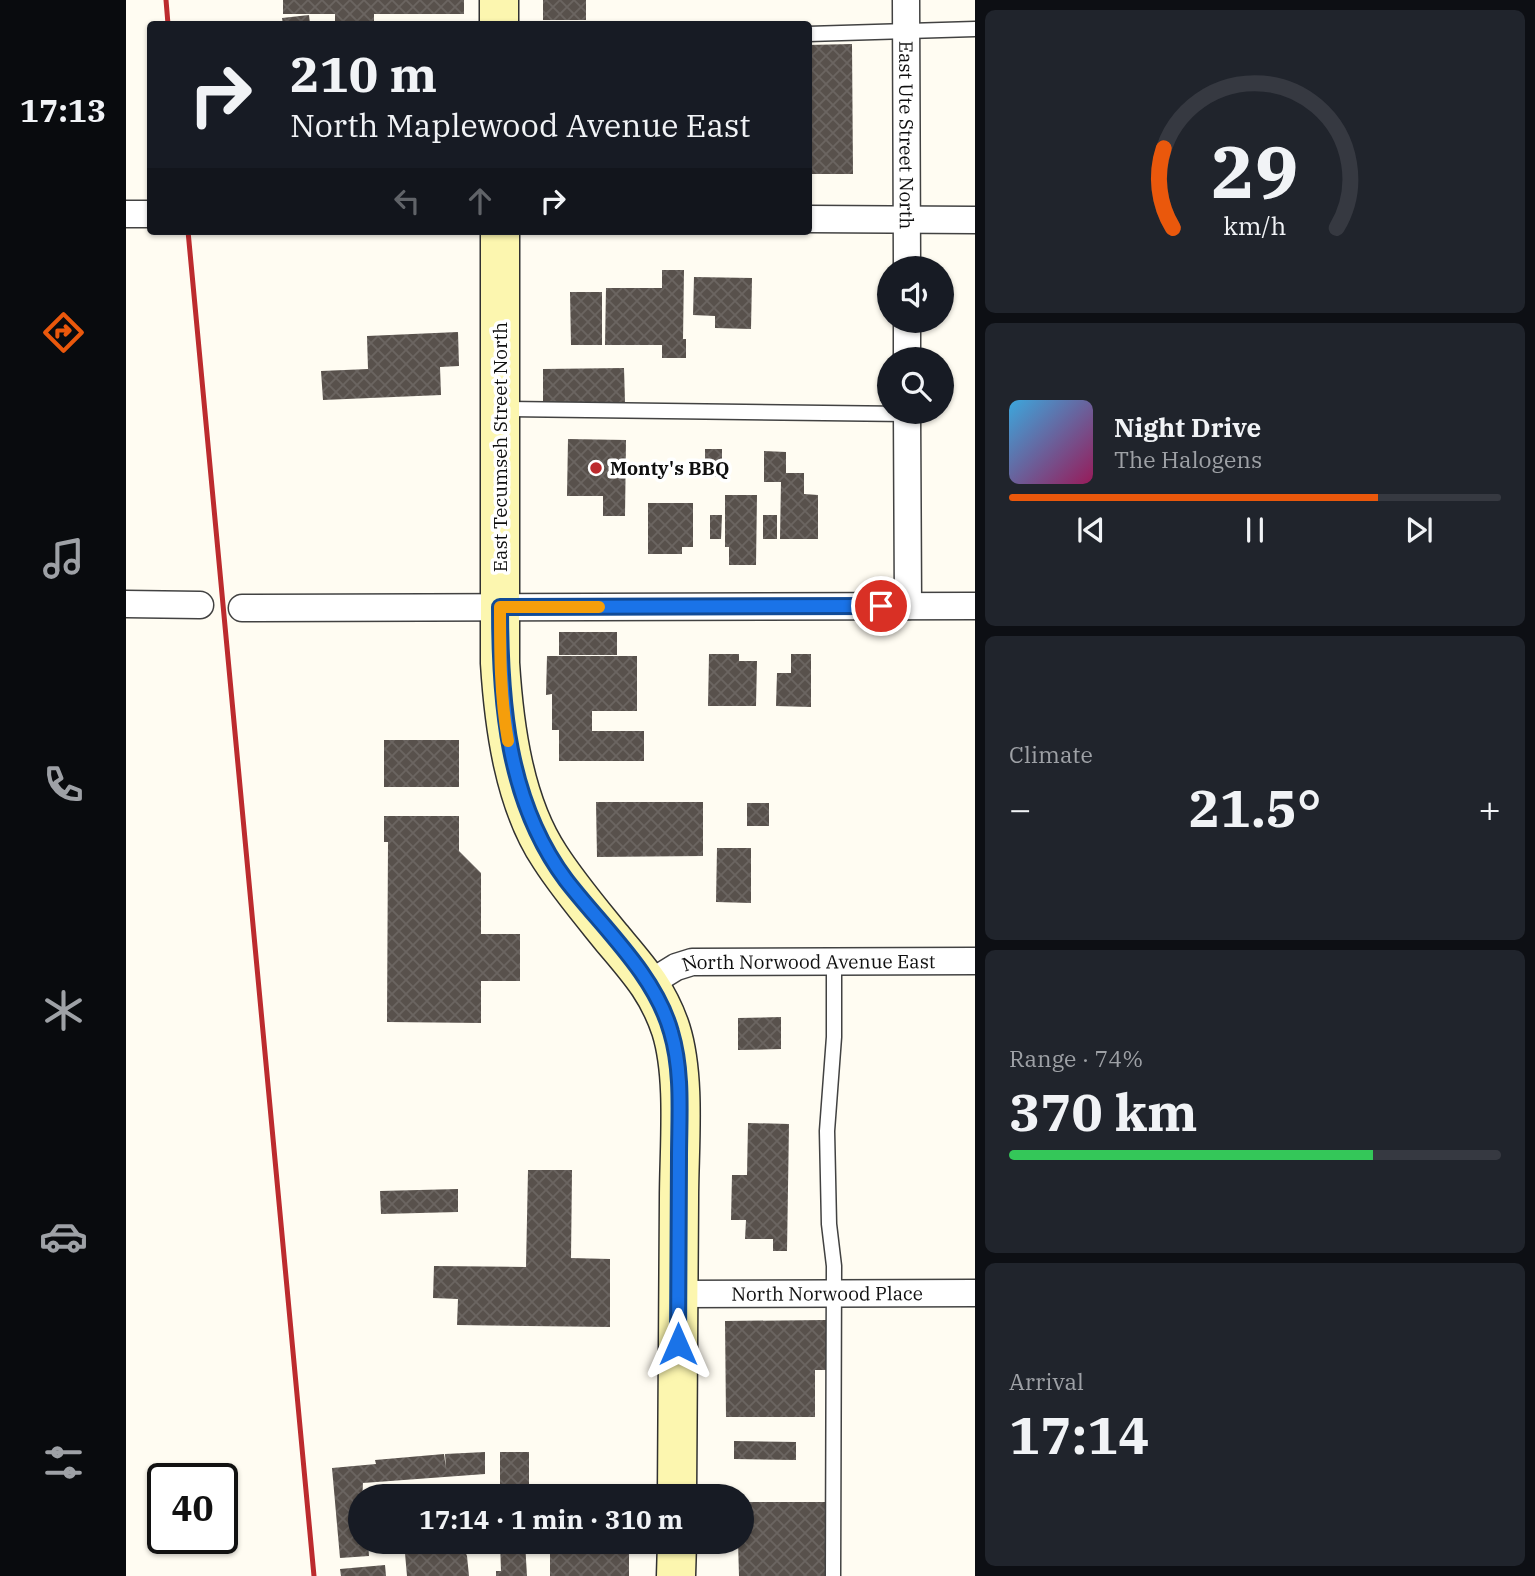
<!DOCTYPE html>
<html lang="en">
<head>
<meta charset="utf-8">
<style>
	body { margin:0; font-family:"IBM Plex Serif",serif; background:#20242c; color:#f1f3f6; height:100vh; display:flex; flex-direction:column; font-size:26px; white-space:nowrap }
	* { box-sizing:border-box; margin:0 }
	p { font-size:23px; color:#9ea1a6 }
	.icon { flex:none; width:38px; height:38px; fill:none; stroke:currentColor; stroke-width:2; stroke-linecap:round; stroke-linejoin:round }
	.map { position:relative; flex:1; overflow:hidden }
	.sheet { display:flex; flex-direction:column; gap:10px; padding:10px; background:#0d0f14; width:560px }
	.sheet>* { flex:none }
	.top-card { position:absolute; left:21px; top:21px; width:665px; height:214px; border-radius:7px; box-shadow:0 2px 5px #0004; background:#171b24; color:#f1f3f6; overflow:hidden }
	.fabs { position:absolute; left:751px; top:256px; display:grid; gap:14px }
	.fabs a { display:grid; place-items:center; width:77px; height:77px; border-radius:50%; background:#171b24; box-shadow:0 2px 5px #0004; font-size:35px }
	.speed { position:absolute; left:21px; top:1463px; display:flex; gap:14px; font-size:35px; font-weight:700; text-align:center }
	.speed>* { display:grid; place-content:center; width:91px; height:91px; border-radius:50%; background:#171b24; box-shadow:0 2px 5px #0004; line-height:1 }
	.speed .limit { border:4px solid #111; border-radius:10px; background:#fff; color:#111 }
	.pin { position:absolute; display:grid; place-items:center; width:60px; height:60px; color:#fff; margin:-30px; border:4px solid #fff; border-radius:50%; box-shadow:0 2px 7px #0007 }
	.me { position:absolute; width:77px; margin:-38px; rotate:0deg; stroke-linejoin:round; filter:drop-shadow(0 0 5px #0008) }
	.turn { display:flex; align-items:center; gap:24px; height:147px; padding:0 28px; font-size:32px }
	.turn .icon { width:91px; height:91px; stroke-width:2.5 }
	.turn b { display:block; font-size:49px; line-height:60px }
	.lanes { display:flex; align-items:center; height:66px; padding:0 28px; background:#0003; justify-content:center; gap:35px; direction:ltr }
	.lanes .off { opacity:.35 }
	.big { font-size:52px; font-weight:800; line-height:1.1 }
	.sheet .widget { flex:1; display:flex; flex-direction:column; justify-content:center; gap:10px; min-width:0; padding:0 24px; border-radius:10px; background:#20242c }
	.sheet .dial { align-items:center; gap:0 }
	.dial svg { height:182px; overflow:visible; fill:none; stroke:#363941; stroke-width:7; stroke-linecap:round; text-anchor:middle }
	.dial text { fill:#f1f3f6; stroke:none }
	.song { display:flex; align-items:center; gap:21px }
	.cover { width:84px; height:84px; border-radius:10px; background:linear-gradient(135deg,hsl(200 70% 55%),hsl(330 70% 35%)) }
	.played { height:7px; border-radius:4px; background:linear-gradient(90deg,#ea580c 75%,#363941 75%) }
	.keys { display:flex; justify-content:space-around; direction:ltr }
	.heat { display:flex; justify-content:space-between; align-items:center; font-size:38px; direction:ltr }
	.charge { height:10px; border-radius:5px; background:linear-gradient(90deg,#34c759 74%,#363941 0) }
	.trip { position:absolute; left:222px; top:1484px; width:406px; height:70px; border-radius:35px; background:#171b24; box-shadow:0 2px 5px #0004; font-weight:800; line-height:70px; text-align:center }
	main { display:flex; flex:1; min-height:0 }
	.tabs { display:flex; flex-direction:column; width:126px; justify-content:space-around; align-items:center; background:#090b0e; color:#9ea1a6 }
	.tabs .icon { width:49px; height:49px }
	.tabs .current { color:#ea580c }
	.tabs b { font-size:32px; color:#f1f3f6 }
	.map>svg:first-child { display:block }
	.building { fill:url(#building-cross-hatch) }
	.lines { fill:none; stroke-linecap:round; stroke-linejoin:round }
	.lane-casing { stroke:#424242; stroke-width:17 }
	.street-casing { stroke:#424242; stroke-width:29 }
	.secondary-casing { stroke:#313131; stroke-width:41 }
	.lane { stroke:#fff; stroke-width:14 }
	.street { stroke:#fff; stroke-width:26 }
	.secondary { stroke:#fcf6af; stroke-width:38 }
	.rail { stroke:#bc2b2e; stroke-width:5 }
	.route-casing { stroke:#114b97; stroke-width:18 }
	.route { stroke:#1a73e8; stroke-width:12 }
	.slow { stroke:#f59e0b; stroke-width:12 }
	.poi-dot { fill:#bc2b2e; stroke:#fff; stroke-width:2.5 }
	.labels { text-anchor:middle; stroke-width:7; stroke-linejoin:round; paint-order:stroke }
	.street-label { font-size:19px; fill:#0f0f0f; stroke:#fff }
	.poi-label { font-size:19px; font-weight:bold; fill:#0f0f0f; stroke:#fff; text-anchor:start }
</style>
</head>
<body>
<main>
<nav class="tabs">
<b>17:13</b>
<svg class="icon current" aria-label="directions" viewBox="0 0 24 24"><path d="M12 3l9 9-9 9-9-9zM9 14v-3h6M13 9l2 2-2 2"/></svg>
<svg class="icon" aria-label="music" viewBox="0 0 24 24"><path d="M9 18V5l10-2v13"/><circle cx="6" cy="18" r="3"/><circle cx="16" cy="16" r="3"/></svg>
<svg class="icon" aria-label="phone" viewBox="0 0 24 24"><path d="M5 4h4l2 5-3 2q2 4 5 5l2-3 5 2v4C11 20 4 13 5 4z"/></svg>
<svg class="icon" aria-label="climate" viewBox="0 0 24 24"><path d="M12 3v18M4 7l16 10M4 17L20 7"/></svg>
<svg class="icon" aria-label="car" viewBox="0 0 24 24"><path d="M5 17H2v-5l4-1 3-4h7l3 4 3 1v5h-3M9 17h6M6 11h13"/><circle cx="7" cy="17" r="2"/><circle cx="17" cy="17" r="2"/></svg>
<svg class="icon" aria-label="filters" viewBox="0 0 24 24"><path d="M4 7h16M4 17h16"/><circle cx="9" cy="7" r="2"/><circle cx="15" cy="17" r="2"/></svg>
</nav>
<div class="map">
<svg width="849" height="1576" viewBox="0 0 849 1576">
	<defs>
		<pattern id="building-cross-hatch" width="8" height="8" patternUnits="userSpaceOnUse" patternTransform="scale(1.75)"><rect width="8" height="8" fill="#58514c"/><path d="M0 0l8 8M0 8l8-8" fill="none" stroke="#6b6561"/></pattern>
	</defs>
	<rect width="100%" height="100%" fill="#fffcf2"/>
	<g class="building">
		<path d="M157 0H338V14H248V24H209V14H157Z"/>
		<rect x="417" y="0" width="43" height="20"/>
		<path d="M183 15 184 24H157L156 18Z"/>
		<path d="M726 44 727 174H682V45Z"/>
		<path d="M536 270H558L557 339H560V358H536V345H479L480 288H536Z"/>
		<path d="M568 277 626 278 625 329 589 328V316L567 315Z"/>
		<path d="M444 292H476V345H445Z"/>
		<path d="M332 332 333 366 314 367 315 395 197 400 195 371 242 369 241 336Z"/>
		<path d="M498 368 499 402H417V369Z"/>
		<path d="M442 439 500 440 499 516H477V496H441Z"/>
		<rect x="579" y="449" width="17" height="28"/>
		<path d="M638 451 660 452V473H678V494L692 495V539H654L655 482H638Z"/>
		<path d="M599 495H631L630 565H603V547H599Z"/>
		<path d="M522 503H567V547H556V554H522Z"/>
		<path d="M584 515H596L595 539H584Z"/>
		<rect x="637" y="515" width="14" height="24"/>
		<rect x="433" y="632" width="58" height="23"/>
		<path d="M583 654H613V661H631L630 706H582Z"/>
		<path d="M665 654H685V707L650 706 651 673H665Z"/>
		<path d="M421 656H511V711H466V731H518V761H433V730H426V694L420 695Z"/>
		<rect x="258" y="740" width="75" height="47"/>
		<path d="M470 802H577V856L471 857Z"/>
		<rect x="621" y="803" width="22" height="23"/>
		<path d="M258 816H333V851L355 873V934H394V981H355V1023L261 1022 262 842H258Z"/>
		<path d="M591 848H625V903L590 902Z"/>
		<path d="M655 1017V1049L612 1050V1018Z"/>
		<path d="M622 1123 663 1124 661 1251H647V1239H619L620 1220H605L606 1175H621Z"/>
		<path d="M402 1170H446L445 1258 484 1259V1327L331 1325 332 1299 307 1298 308 1266 400 1267Z"/>
		<path d="M332 1189V1212L255 1214 254 1191Z"/>
		<path d="M700 1320V1370H689V1417H600L599 1321Z"/>
		<path d="M608 1441 670 1442V1460L608 1459Z"/>
		<path d="M359 1452V1474L237 1483 234 1542H242L243 1556 214 1558 206 1468 250 1464 249 1460 318 1454 320 1468 319 1454Z"/>
		<rect x="374" y="1452" width="29" height="44"/>
		<rect x="424" y="1493" width="79" height="3"/>
		<path d="M616 1502H701L702 1576H613L612 1542H616Z"/>
		<path d="M278 1542H331V1545L336 1544 341 1556 343 1576H281Z"/>
		<path d="M374 1542H399L401 1576H370V1571H375Z"/>
		<rect x="424" y="1542" width="79" height="34"/>
		<path d="M259 1565 260 1576H215L214 1569Z"/>
	</g>
	<g class="lines">
		<defs>
			<g id="lane">
				<path d="M682 34 849 29"/>
				<path d="M377 409 781 414"/>
				<path d="M707 1576 708 1266 703 1224 701 1131 708 1037V962"/>
			</g>
			<g id="street">
				<path id="s1" d="M780 0 781 268"/>
				<path d="M0 214H24"/>
				<path d="M682 219 849 220"/>
				<path d="M781 320V359"/>
				<path d="M781 411 782 606"/>
				<path d="M0 604 74 605"/>
				<path d="M116 608 849 606"/>
				<path id="s2" d="M524 983 550 967 566 962 849 961"/>
				<path id="s3" d="M552 1294 849 1293"/>
			</g>
			<g id="secondary">
				<path d="M373 0V24"/>
				<path d="M374 231V663C378 726 388 803 424 857 442 885 464 911 485 937 511 968 532 990 545 1030 560 1078 553 1148 553 1199 552 1298 551 1397 551 1496"/>
				<path d="M550 1576 551 1542"/>
			</g>
		</defs>
		<use href="#lane" class="lane-casing"/>
		<use href="#street" class="street-casing"/>
		<use href="#secondary" class="secondary-casing"/>
		<use href="#lane" class="lane"/>
		<use href="#street" class="street"/>
		<use href="#secondary" class="secondary"/>
		<g class="rail">
			<path d="M40 0 42 24"/>
			<path d="M62 231 188 1576"/>
		</g>
	</g>
	<g class="lines">
		<defs>
			<path id="route" d="M552 1344C552 1282 553 1220 553 1158 553 1117 557 1072 545 1032 529 974 476 927 440 880 381 801 374 702 374 607L755 606"/>
		</defs>
		<use href="#route" class="route-casing"/>
		<use href="#route" class="route"/>
		<path class="slow" d="M382 741C374 696 374 652 374 607H473"/>
	</g>
	<circle class="poi-dot" cx="470" cy="468" r="7"/>
	<g class="labels">
		<g class="street-label">
			<text dy="7" stroke="none"><textPath href="#s1" startOffset="135">East Ute Street North</textPath></text>
			<text transform="translate(374 447) rotate(-90)" y="7">East Tecumseh Street North</text>
			<text dy="7" stroke="none"><textPath href="#s2" startOffset="164">North Norwood Avenue East</textPath></text>
			<text dy="7" stroke="none"><textPath href="#s3" startOffset="149">North Norwood Place</textPath></text>
		</g>
		<g class="poi-label">
			<text x="484" y="475">Monty's BBQ</text>
		</g>
	</g>
</svg>
<div class="fabs">
<a><svg class="icon" aria-label="sound" viewBox="0 0 24 24"><path d="M4 9h4l5-4v14l-5-4H4zM17 9q2 3 0 6"/></svg></a>
<a><svg class="icon" aria-label="search" viewBox="0 0 24 24"><circle cx="10" cy="10" r="6"/><path d="M15 15l6 6"/></svg></a>
</div>
<div class="speed"><div class="limit">40</div></div>
<div class="pin" style="left:755px;top:606px;background:#d93025"><svg class="icon" aria-label="arrive" viewBox="0 0 24 24"><path d="M6 21V4h12l-3 4 3 4H6"/></svg></div>
<svg class="me" style="left:552px;top:1344px" viewBox="-20 -20 40 40"><path d="M0-17L14 15 0 8-14 15z" fill="#1a73e8" stroke="#fff" stroke-width="4"/></svg>
<div class="trip">17:14 · 1 min · 310 m</div>
<div class="top-card">
<div class="turn"><svg class="icon" aria-label="right" viewBox="0 0 24 24"><path d="M7 20v-9h11M14 6l5 5-5 5"/></svg><div><b>210 m</b>North Maplewood Avenue East</div></div>
<div class="lanes"><svg class="icon off" aria-label="left" viewBox="0 0 24 24"><path d="M17 20v-9H6M10 6l-5 5 5 5"/></svg><svg class="icon off" aria-label="ahead" viewBox="0 0 24 24"><path d="M12 20V5M6 11l6-6 6 6"/></svg><svg class="icon" aria-label="right" viewBox="0 0 24 24"><path d="M7 20v-9h11M14 6l5 5-5 5"/></svg></div>
</div>
</div>
<section class="sheet">
<div class="widget dial"><svg viewBox="0 0 100 80">
<path d="M14 69A42 42 0 1 1 86 69"/>
<path d="M14 69A42 42 0 0 1 10 34" stroke="#ea580c"/>
<text x="50" y="56" font-size="32" font-weight="700">29</text>
<text x="50" y="72" font-size="11">km/h</text>
</svg></div>
<div class="widget">
<div class="song"><i class="cover"></i><div><b>Night Drive</b><p>The Halogens</p></div></div>
<div class="played"></div>
<div class="keys"><svg class="icon" aria-label="previous" viewBox="0 0 24 24"><path d="M18 5L8 12l10 7zM5 5v14"/></svg><svg class="icon" aria-label="pause" viewBox="0 0 24 24"><path d="M8 5v14M16 5v14"/></svg><svg class="icon" aria-label="next" viewBox="0 0 24 24"><path d="M6 5l10 7-10 7zM19 5v14"/></svg></div>
</div>
<div class="widget"><p>Climate</p>
<div class="heat"><a>−</a><b class="big">21.5°</b><a>+</a></div>
</div>
<div class="widget"><p>Range · 74%</p><b class="big">370 km</b><div class="charge"></div></div>
<div class="widget"><p>Arrival</p><b class="big">17:14</b></div>
</section>
</main>
</body>
</html>
